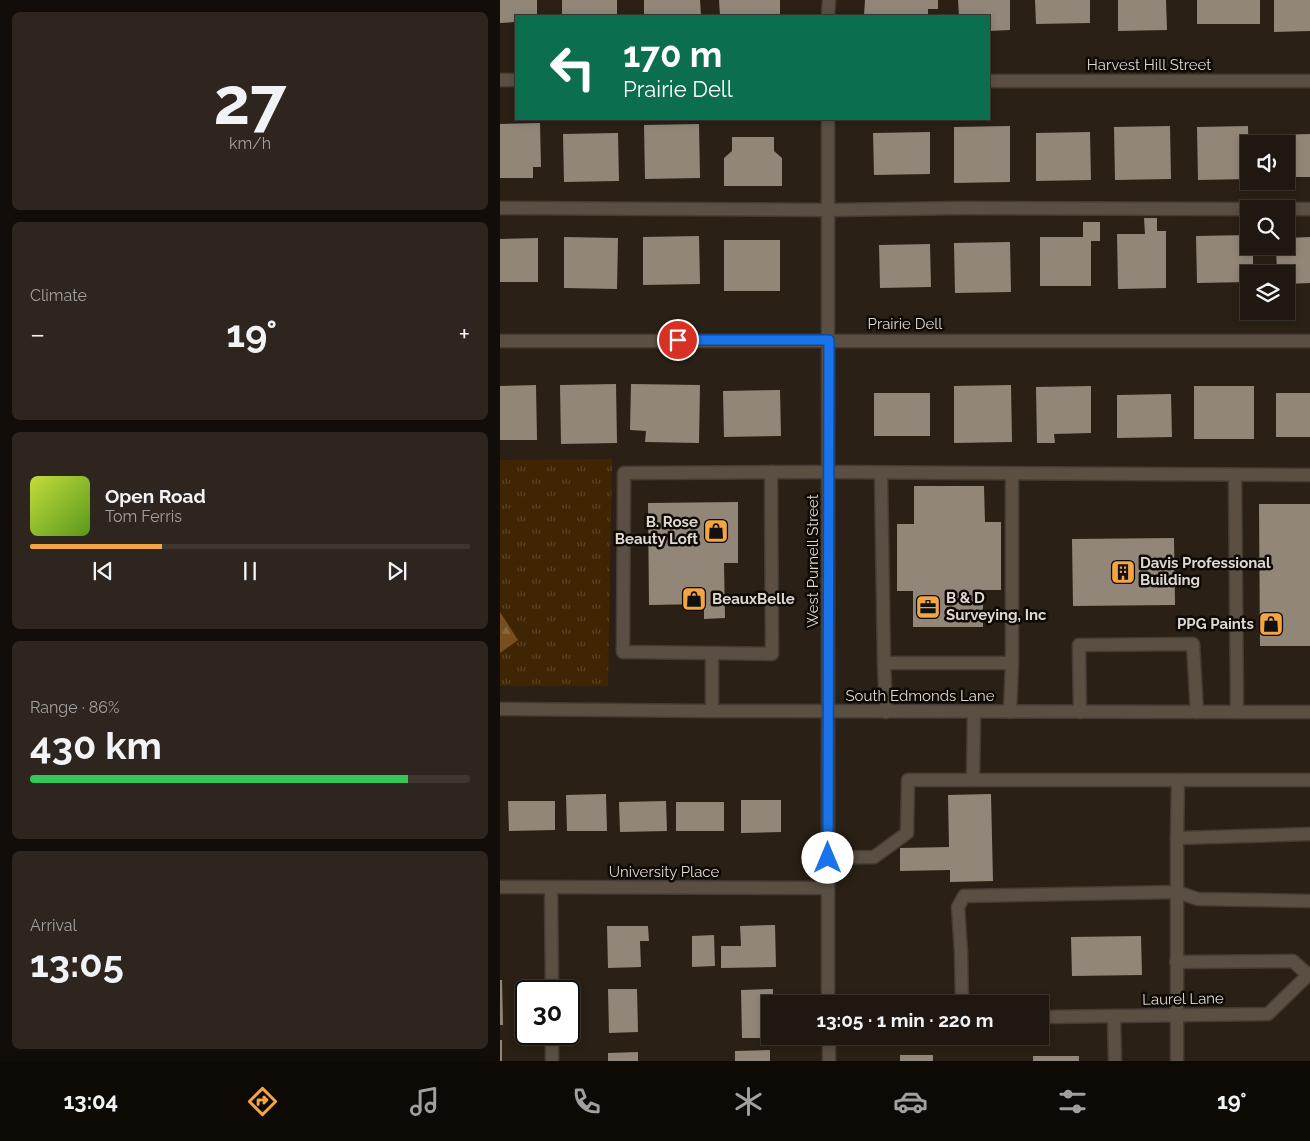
<!DOCTYPE html>
<html lang="en">
<head>
<meta charset="utf-8">
<style>
	body { margin:0; font-family:Raleway,sans-serif; background:#2d251e; color:#f1f3f6; height:100vh; display:flex; flex-direction:column; font-size:19px; white-space:nowrap }
	* { box-sizing:border-box; margin:0 }
	p { font-size:16px; color:#a2a09f }
	.icon { flex:none; width:28px; height:28px; fill:none; stroke:currentColor; stroke-width:2; stroke-linecap:round; stroke-linejoin:round }
	.map { position:relative; flex:1; overflow:hidden }
	.panel { display:flex; flex-direction:column; gap:12px; padding:12px; background:#120d09; width:500px }
	.panel>* { flex:none }
	.guide { position:absolute; left:15px; top:15px; width:475px; height:105px; border-radius:0px; box-shadow:0 2px 8px #0003,0 0 0 1px #3d3730; background:#0b6e4f; color:#fff; overflow:hidden }
	.buttons { position:absolute; left:740px; top:135px; display:grid; gap:10px }
	.buttons a { display:grid; place-items:center; width:55px; height:55px; border-radius:0px; background:#201810; box-shadow:0 2px 8px #0003,0 0 0 1px #3d3730; font-size:25px }
	.speed { position:absolute; left:15px; top:980px; display:flex; gap:10px; font-size:25px; font-weight:700; text-align:center }
	.speed>* { display:grid; place-content:center; width:65px; height:65px; border-radius:50%; background:#201810; box-shadow:0 2px 8px #0003,0 0 0 1px #3d3730; line-height:1 }
	.speed .limit { border:2px solid #111; border-radius:8px; background:#fff; color:#111 }
	.pin { position:absolute; display:grid; place-items:center; width:42px; height:42px; color:#fff; margin:-21px; border:2px solid #fff; border-radius:50%; box-shadow:0 1px 5px #0007 }
	.me { position:absolute; width:55px; margin:-28px; rotate:0deg; stroke-linejoin:round; filter:drop-shadow(0 0 4px #0008) }
	.turn { display:flex; align-items:center; gap:18px; height:105px; padding:0 25px; font-size:22px }
	.turn .icon { width:65px; height:65px; stroke-width:2.5 }
	.turn b { display:block; font-size:35px; line-height:42px }
	.big { font-size:38px; font-weight:700; line-height:1.1 }
	.panel .widget { flex:1; display:flex; flex-direction:column; justify-content:center; gap:8px; min-width:0; padding:0 18px; border-radius:8px; background:#2d251e }
	.panel .dial { align-items:center; gap:0 }
	.dial b { font-size:65px; line-height:1 }
	.song { display:flex; align-items:center; gap:15px }
	.cover { width:60px; height:60px; border-radius:8px; background:linear-gradient(135deg,hsl(70 70% 55%),hsl(90 70% 35%)) }
	.played { height:5px; border-radius:2px; background:linear-gradient(90deg,#f3a443 30%,#3d3730 30%) }
	.keys { display:flex; justify-content:space-around; direction:ltr }
	.heat { display:flex; justify-content:space-between; align-items:center; font-size:28px; direction:ltr }
	.charge { height:8px; border-radius:4px; background:linear-gradient(90deg,#34c759 86%,#3d3730 0) }
	.trip { position:absolute; left:261px; top:995px; width:288px; height:50px; border-radius:0px; background:#201810; box-shadow:0 2px 8px #0003,0 0 0 1px #3d3730; font-weight:700; line-height:50px; text-align:center }
	.tabs { display:flex; height:80px; justify-content:space-around; align-items:center; background:#0d0a06; color:#a2a09f }
	.tabs .icon { width:35px; height:35px }
	.tabs .active { color:#f3a443 }
	.tabs b { font-size:22px; color:#f1f3f6 }
	main { display:flex; flex:1; min-height:0 }
	.map>svg:first-child { display:block }
	.grass { fill:url(#grass-tufts) }
	.forest { fill:url(#forest-firs) }
	.building { fill:#928679 }
	.lines { fill:none; stroke-linecap:round; stroke-linejoin:round }
	.minor-casing { stroke:#433b34; stroke-width:15 }
	.minor { stroke:#5b4f43; stroke-width:12 }
	.route-casing { stroke:#114b97; stroke-width:12 }
	.route { stroke:#1a73e8; stroke-width:9 }
	.labels { text-anchor:middle; stroke-width:5; stroke-linejoin:round; paint-order:stroke }
	.street-label { font-size:15px; fill:#dfd8d1; stroke:#0f0a06 }
	.poi-label { font-size:15px; font-weight:bold; fill:#dfd8d1; stroke:#0f0a06; text-anchor:start }
</style>
</head>
<body>
<main>
<section class="panel">
<div class="widget dial"><b>27</b><p>km/h</p></div>
<div class="widget"><p>Climate</p>
<div class="heat"><a>−</a><b class="big">19°</b><a>+</a></div>
</div>
<div class="widget">
<div class="song"><i class="cover"></i><div><b>Open Road</b><p>Tom Ferris</p></div></div>
<div class="played"></div>
<div class="keys"><svg class="icon" aria-label="previous" viewBox="0 0 24 24"><path d="M18 5L8 12l10 7zM5 5v14"/></svg><svg class="icon" aria-label="pause" viewBox="0 0 24 24"><path d="M8 5v14M16 5v14"/></svg><svg class="icon" aria-label="next" viewBox="0 0 24 24"><path d="M6 5l10 7-10 7zM19 5v14"/></svg></div>
</div>
<div class="widget"><p>Range · 86%</p><b class="big">430 km</b><div class="charge"></div></div>
<div class="widget"><p>Arrival</p><b class="big">13:05</b></div>
</section>
<div class="map">
<svg width="810" height="1061" viewBox="0 0 810 1061">
	<defs>
		<pattern id="grass-tufts" width="24" height="20" patternUnits="userSpaceOnUse" patternTransform="scale(1.25)"><rect width="24" height="20" fill="#402502"/><path d="M3 7l-1-3M5 7V3M7 7l1-3M15 17l-1-3M17 17v-4M19 17l1-3" fill="none" stroke="#5b4426"/></pattern>
		<pattern id="forest-firs" width="22" height="20" patternUnits="userSpaceOnUse" patternTransform="scale(1.25)"><rect width="22" height="20" fill="#774f1e"/><path d="M5 1l3.5 6h-7zM16 11l3.5 6h-7z" fill="#8a683e"/></pattern>
	</defs>
	<rect width="100%" height="100%" fill="#2a2015"/>
	<path class="grass" d="M112 459 108 686H0V460Z"/>
	<path class="forest" d="M0 612 18 640 0 653Z"/>
	<g class="building">
		<path d="M0 0H37V16H16V22L0 23Z"/>
		<rect x="62" y="0" width="55" height="16"/>
		<path d="M144 0H200L201 16H144Z"/>
		<path d="M219 0H280V16H220Z"/>
		<path d="M365 0H438V9H428V16H364Z"/>
		<path d="M458 0H510V30L489 31V16H459Z"/>
		<path d="M535 0H590V23L536 24Z"/>
		<path d="M618 0H666L667 30 618 31Z"/>
		<rect x="697" y="0" width="63" height="24"/>
		<path d="M774 0H810V31L774 32Z"/>
		<path d="M40 123 41 167H33V178H0V124Z"/>
		<path d="M199 124 200 178 145 179 144 125Z"/>
		<path d="M510 126V182L454 183V127Z"/>
		<path d="M670 126 671 179 615 180 614 127Z"/>
		<path d="M748 126 749 179 698 180 697 127Z"/>
		<path d="M430 132V174L374 175 373 133Z"/>
		<path d="M590 132 591 180 536 181V133Z"/>
		<path d="M118 133 119 181 64 182 63 134Z"/>
		<path d="M810 134V177H786V144H777V135Z"/>
		<path d="M232 137H274V151L282 158V186H224V158L232 151Z"/>
		<path d="M644 218H657V231H666V288L618 289 617 234H645Z"/>
		<path d="M583 222H600V241H591V286H540V237H583Z"/>
		<path d="M749 235V246H753V274H749V282L697 283 696 236Z"/>
		<path d="M199 236 200 284 143 285V237Z"/>
		<path d="M64 237 118 238 117 289 64 288Z"/>
		<path d="M810 237V283L786 284V274H777L776 246H786V238Z"/>
		<path d="M38 238V282H0V239Z"/>
		<rect x="224" y="240" width="56" height="51"/>
		<path d="M510 242 511 292 455 293 454 243Z"/>
		<path d="M430 244 431 287 380 288 379 245Z"/>
		<path d="M116 384 117 443 61 444 60 385Z"/>
		<path d="M131 384 200 385 199 443 145 442 146 431 130 430Z"/>
		<path d="M36 385 37 440H0V386Z"/>
		<path d="M511 385 512 442 454 443V386Z"/>
		<path d="M591 386V433L554 434 555 443H537L536 387Z"/>
		<rect x="694" y="386" width="60" height="53"/>
		<path d="M280 390 281 436 224 437 223 391Z"/>
		<rect x="374" y="393" width="56" height="43"/>
		<rect x="776" y="393" width="34" height="44"/>
		<path d="M671 394 672 437 617 438V395Z"/>
		<path d="M414 486H484L485 522H501V590H483V627H413V591H397V524H414Z"/>
		<path d="M238 502V563H224L225 618 204 619V604L149 605 148 503Z"/>
		<path d="M759 504H810V646H760Z"/>
		<path d="M674 538 675 605 573 606 572 539Z"/>
		<path d="M106 794 107 831H67L66 795Z"/>
		<path d="M491 794 493 881 450 882V870L400 871V848L449 847 448 795Z"/>
		<path d="M241 800H281V832L241 833Z"/>
		<path d="M8 801H55V830L9 831Z"/>
		<path d="M166 801 167 831 120 832 119 802Z"/>
		<rect x="176" y="802" width="48" height="29"/>
		<path d="M275 925 276 967 221 968V946H241L240 926Z"/>
		<path d="M107 926H148L149 941H140L141 967 108 968Z"/>
		<path d="M214 935 215 966 192 967V936Z"/>
		<path d="M641 936 642 975 572 976 571 937Z"/>
		<path d="M0 980H2L3 1025H0Z"/>
		<path d="M108 989H137L138 1032 109 1033Z"/>
		<path d="M273 989V1004H270V1038H242L241 990Z"/>
		<rect x="0" y="1040" width="2" height="21"/>
		<path d="M270 1050V1061H235V1051Z"/>
		<path d="M138 1052V1061H108V1053Z"/>
		<rect x="400" y="1055" width="33" height="6"/>
		<rect x="533" y="1056" width="46" height="5"/>
	</g>
	<g class="lines">
		<defs>
			<g id="minor">
				<path d="M328 16 329 0"/>
				<path d="M0 80H16"/>
				<path d="M489 81H810"/>
				<path d="M328 119V1004"/>
				<path d="M0 208 329 210 461 208 749 209"/>
				<path d="M786 209H810"/>
				<path d="M0 341H810"/>
				<path d="M381 473 384 663"/>
				<path d="M735 475 737 712"/>
				<path d="M212 653 272 654 271 472"/>
				<path d="M512 663V474"/>
				<path d="M0 709 212 711 810 712"/>
				<path d="M212 711V653L123 652 124 473 329 472 810 475"/>
				<path d="M386 712 384 663H512L510 712"/>
				<path d="M580 712 579 645 693 644 697 712"/>
				<path d="M473 780 474 712"/>
				<path d="M678 780H810"/>
				<path d="M328 858 374 857 407 833 408 780H678L677 838"/>
				<path d="M0 887 328 888"/>
				<path d="M51 888 52 991"/>
				<path d="M676 962 793 961 808 975"/>
				<path d="M462 1004 461 952 458 907 464 896 677 892 698 899 810 901"/>
				<path d="M614 1016 615 1061"/>
				<path d="M540 1017 768 1014 810 973"/>
				<path d="M52 1034V1061"/>
				<path d="M329 1036V1061"/>
				<path d="M677 1061V838L810 834"/>
			</g>
		</defs>
		<use href="#minor" class="minor-casing"/>
		<use href="#minor" class="minor"/>
	</g>
	<g class="lines">
		<defs>
			<path id="route" d="M178 340H329L328 858"/>
		</defs>
		<use href="#route" class="route-casing"/>
		<use href="#route" class="route"/>
	</g>
	<defs>
		<symbol id="shop-square" viewBox="-11 -11 22 22"><rect x="-9" y="-9" width="18" height="18" rx="4" fill="#f3a443" stroke="#0f0a06"/><path d="M-5-2.5h2.3a2.7 3.5 0 0 1 5.4 0H5L5.5 6h-11ZM-1.5-2.5h3a1.5 2.3 0 0 0-3 0Z" fill="#111"/></symbol>
		<symbol id="building-square" viewBox="-11 -11 22 22"><rect x="-9" y="-9" width="18" height="18" rx="4" fill="#f3a443" stroke="#0f0a06"/><path d="M-4-6H4V6H1V3H-1V6H-4ZM-2.5-4.3h1.7v1.8h-1.7ZM.8-4.3h1.7v1.8H.8ZM-2.5-1h1.7V.8h-1.7ZM.8-1h1.7V.8H.8Z" fill="#111"/></symbol>
		<symbol id="office-square" viewBox="-11 -11 22 22"><rect x="-9" y="-9" width="18" height="18" rx="4" fill="#f3a443" stroke="#0f0a06"/><path d="M-6-3h4V-5.5h4V-3h4V5H-6ZM-1-4.5V-3h2v-1.5ZM-6 0V1H6V0Z" fill="#111"/></symbol>
	</defs>
	<g fill-rule="evenodd">
		<use href="#shop-square" x="202" y="517" width="28" height="28"/>
		<use href="#building-square" x="609" y="558" width="28" height="28"/>
		<use href="#shop-square" x="180" y="585" width="28" height="28"/>
		<use href="#office-square" x="414" y="593" width="28" height="28"/>
		<use href="#shop-square" x="757" y="610" width="28" height="28"/>
	</g>
	<g class="labels">
		<g class="street-label">
			<text x="649" y="70">Harvest Hill Street</text>
			<text x="405" y="329">Prairie Dell</text>
			<text transform="translate(313 561) rotate(-90)" y="5">West Purnell Street</text>
			<text x="420" y="701">South Edmonds Lane</text>
			<text x="164" y="877">University Place</text>
			<text transform="translate(683 999) rotate(-1)" y="5">Laurel Lane</text>
		</g>
		<g class="poi-label">
			<text x="198" y="527" text-anchor="end">B. Rose<tspan x="198" dy="17">Beauty Loft</tspan></text>
			<text x="640" y="568">Davis Professional<tspan x="640" dy="17">Building</tspan></text>
			<text x="446" y="603">B &amp; D<tspan x="446" dy="17">Surveying, Inc</tspan></text>
			<text x="212" y="604">BeauxBelle</text>
			<text x="754" y="629" text-anchor="end">PPG Paints</text>
		</g>
	</g>
</svg>
<div class="buttons">
<a><svg class="icon" aria-label="sound" viewBox="0 0 24 24"><path d="M4 9h4l5-4v14l-5-4H4zM17 9q2 3 0 6"/></svg></a>
<a><svg class="icon" aria-label="search" viewBox="0 0 24 24"><circle cx="10" cy="10" r="6"/><path d="M15 15l6 6"/></svg></a>
<a><svg class="icon" aria-label="layers" viewBox="0 0 24 24"><path d="M12 4l9 5-9 5-9-5zM3 14l9 5 9-5"/></svg></a>
</div>
<div class="speed"><div class="limit">30</div></div>
<div class="pin" style="left:178px;top:340px;background:#d93025"><svg class="icon" aria-label="arrive" viewBox="0 0 24 24"><path d="M6 21V4h12l-3 4 3 4H6"/></svg></div>
<svg class="me" style="left:328px;top:858px" viewBox="-20 -20 40 40"><circle r="19" fill="#fff"/><path d="M0-13L10 11 0 6-10 11z" fill="#1a73e8"/></svg>
<div class="trip">13:05 · 1 min · 220 m</div>
<div class="guide">
<div class="turn"><svg class="icon" aria-label="left" viewBox="0 0 24 24"><path d="M17 20v-9H6M10 6l-5 5 5 5"/></svg><div><b>170 m</b>Prairie Dell</div></div>
</div>
</div>
</main>
<nav class="tabs">
<b>13:04</b>
<svg class="icon active" aria-label="directions" viewBox="0 0 24 24"><path d="M12 3l9 9-9 9-9-9zM9 14v-3h6M13 9l2 2-2 2"/></svg>
<svg class="icon" aria-label="music" viewBox="0 0 24 24"><path d="M9 18V5l10-2v13"/><circle cx="6" cy="18" r="3"/><circle cx="16" cy="16" r="3"/></svg>
<svg class="icon" aria-label="phone" viewBox="0 0 24 24"><path d="M5 4h4l2 5-3 2q2 4 5 5l2-3 5 2v4C11 20 4 13 5 4z"/></svg>
<svg class="icon" aria-label="climate" viewBox="0 0 24 24"><path d="M12 3v18M4 7l16 10M4 17L20 7"/></svg>
<svg class="icon" aria-label="car" viewBox="0 0 24 24"><path d="M5 17H2v-5l4-1 3-4h7l3 4 3 1v5h-3M9 17h6M6 11h13"/><circle cx="7" cy="17" r="2"/><circle cx="17" cy="17" r="2"/></svg>
<svg class="icon" aria-label="filters" viewBox="0 0 24 24"><path d="M4 7h16M4 17h16"/><circle cx="9" cy="7" r="2"/><circle cx="15" cy="17" r="2"/></svg>
<b>19°</b>
</nav>
</body>
</html>
